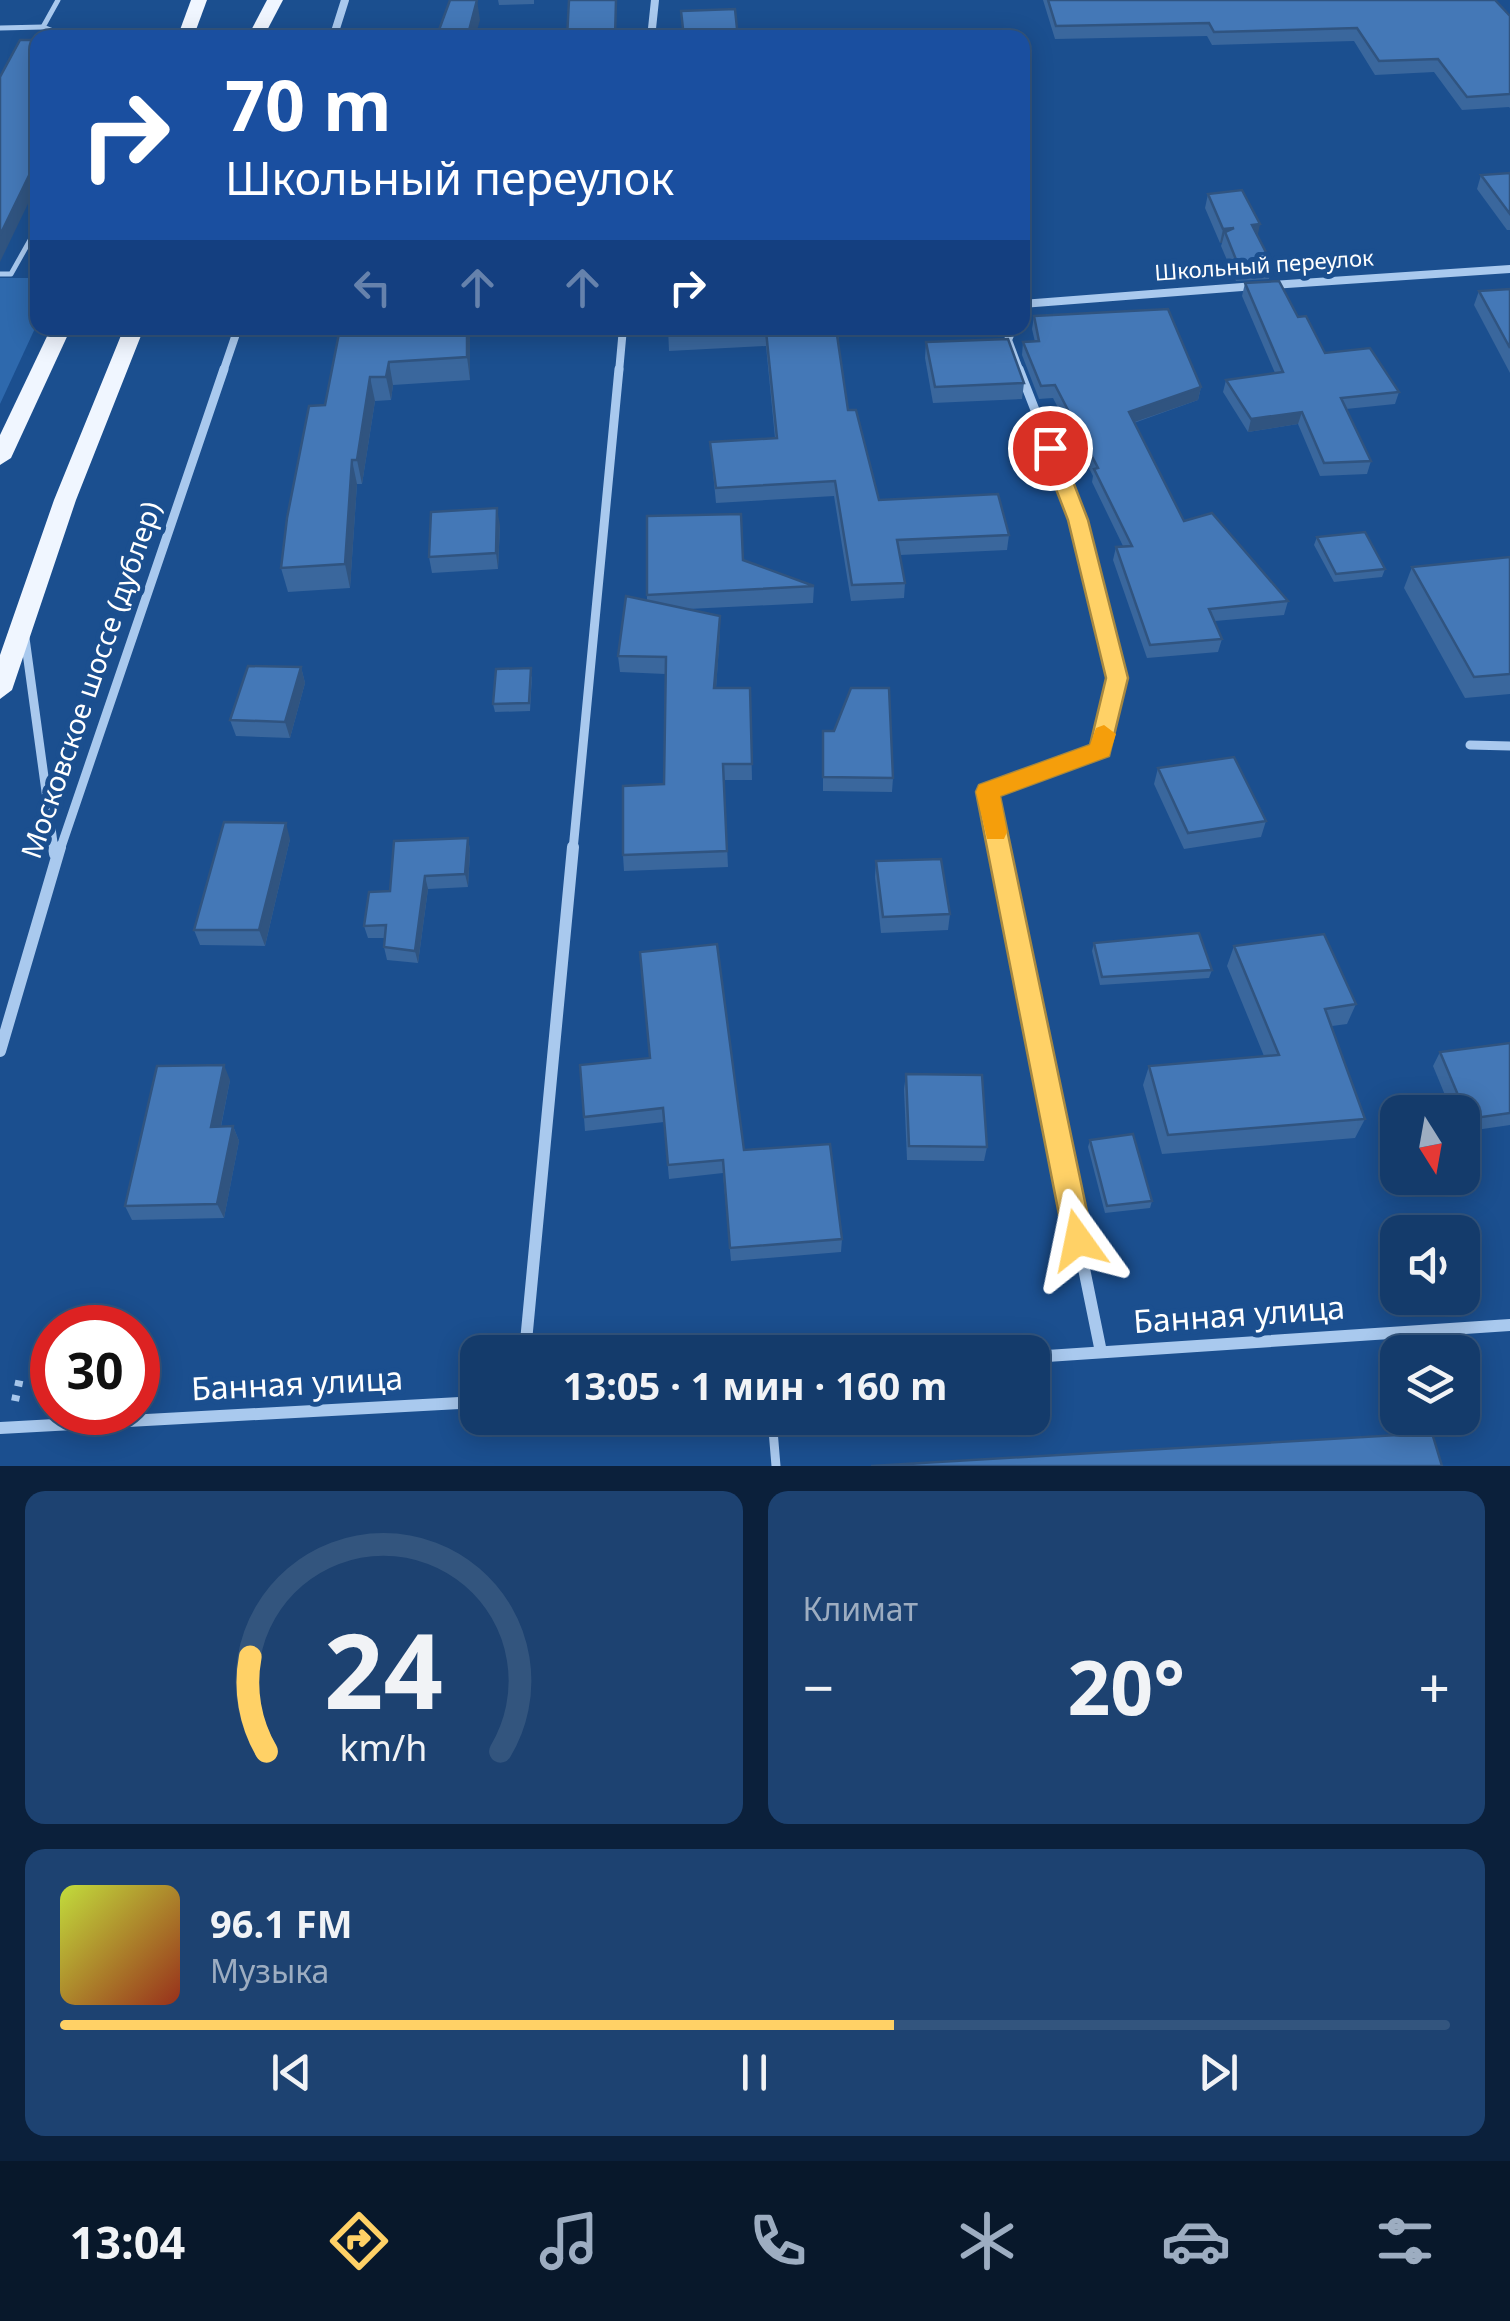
<!DOCTYPE html>
<html lang="ru">
<head>
<meta charset="utf-8">
<style>
	body { margin:0; font-family:"Noto Sans",sans-serif; background:#1d4271; color:#f1f3f6; height:100vh; display:flex; flex-direction:column; font-size:38px; white-space:nowrap }
	* { box-sizing:border-box; margin:0 }
	p { font-size:32px; color:#9dadc1 }
	.icon { flex:none; width:55px; height:55px; fill:none; stroke:currentColor; stroke-width:2; stroke-linecap:round; stroke-linejoin:round }
	.map { position:relative; height:1466px; overflow:hidden }
	.sheet { display:flex; flex-direction:column; gap:25px; padding:25px; background:#0b203b; flex:1 }
	.sheet>* { flex:none }
	.hud { position:absolute; left:30px; top:30px; width:1000px; height:305px; border-radius:20px; box-shadow:0 5px 25px #0003,0 0 0 2px #33557e; background:#1a4fa0; color:#fff; overflow:hidden }
	.needle { width:65px; rotate:169deg }
	.controls { position:absolute; left:1380px; top:1095px; display:grid; gap:20px }
	.controls a { display:grid; place-items:center; width:100px; height:100px; border-radius:20px; background:#143b6b; box-shadow:0 5px 25px #0003,0 0 0 2px #33557e; font-size:50px }
	.speed { position:absolute; left:30px; top:1305px; display:flex; gap:20px; font-size:50px; font-weight:700; text-align:center }
	.speed>* { display:grid; place-content:center; width:130px; height:130px; border-radius:50%; background:#143b6b; box-shadow:0 5px 25px #0003,0 0 0 2px #33557e; line-height:1 }
	.speed .limit { border:15px solid #d22; background:#fff; color:#111 }
	.pin { position:absolute; display:grid; place-items:center; width:85px; height:85px; color:#fff; margin:-42px; border:5px solid #fff; border-radius:50%; box-shadow:0 2px 10px #0007 }
	.me { position:absolute; width:110px; margin:-55px; rotate:348deg; stroke-linejoin:round; filter:drop-shadow(0 0 8px #0008) }
	.turn { display:flex; align-items:center; gap:35px; height:210px; padding:0 30px; font-size:45px }
	.turn .icon { width:130px; height:130px; stroke-width:2.5 }
	.turn b { display:block; font-size:70px; line-height:85px }
	.lanes { display:flex; align-items:center; height:95px; padding:0 30px; background:#0003; justify-content:center; gap:50px; direction:ltr }
	.lanes .off { opacity:.35 }
	.big { font-size:75px; font-weight:700; line-height:1.1 }
	.sheet .card { flex:1; display:flex; flex-direction:column; justify-content:center; gap:15px; min-width:0; padding:0 35px; border-radius:20px; background:#1d4271 }
	.sheet .dial { align-items:center; gap:0 }
	.dial svg { height:260px; overflow:visible; fill:none; stroke:#33557e; stroke-width:7; stroke-linecap:round; text-anchor:middle }
	.dial text { fill:#f1f3f6; stroke:none }
	.song { display:flex; align-items:center; gap:30px }
	.cover { width:120px; height:120px; border-radius:15px; background:linear-gradient(135deg,hsl(70 70% 55%),hsl(10 70% 35%)) }
	.played { height:10px; border-radius:5px; background:linear-gradient(90deg,#ffd166 60%,#33557e 60%) }
	.keys { display:flex; justify-content:space-around; direction:ltr }
	.heat { display:flex; justify-content:space-between; align-items:center; font-size:55px; direction:ltr }
	.sheet .tiles { flex:1; display:grid; gap:25px; grid-template-columns:1fr 1fr }
	.card:last-child { grid-column:span 2 }
	.trip { position:absolute; left:460px; top:1335px; width:590px; height:100px; border-radius:20px; background:#143b6b; box-shadow:0 5px 25px #0003,0 0 0 2px #33557e; font-weight:700; line-height:100px; text-align:center }
	.tabs { display:flex; height:160px; justify-content:space-around; align-items:center; background:#08182b; color:#9dadc1 }
	.tabs .icon { width:70px; height:70px }
	.tabs .current { color:#ffd166 }
	.tabs b { font-size:45px; color:#f1f3f6 }
	.map>svg:first-child { display:block }
	.green { fill:#2e69ad }
	.lines { fill:none; stroke-linecap:round; stroke-linejoin:round }
	.path { stroke:#a9c9ee; stroke-width:8; stroke-dasharray:6 9; stroke-linecap:butt }
	.lane-far1 { stroke:#a9c9ee; stroke-width:5 }
	.lane { stroke:#a9c9ee; stroke-width:9 }
	.street-far2 { stroke:#a9c9ee; stroke-width:8 }
	.street-far1 { stroke:#a9c9ee; stroke-width:9 }
	.street { stroke:#a9c9ee; stroke-width:12 }
	.primary { fill:#f0f6ff; fill-rule:evenodd }
	.wall { fill:#3a679d }
	.shaded-wall { fill:#305480 }
	.building { fill:#4478b7; stroke:#305480; stroke-width:2.5 }
	.route { fill:#ffd166; stroke:#a68842; stroke-width:2.5 }
	.slow { fill:#f59e0b }
	.labels { text-anchor:middle; stroke-width:10; stroke-linejoin:round; paint-order:stroke }
	.far-street-label { font-size:22px; fill:#fff; stroke:#1b4f8f }
	.street-label { font-size:28px; fill:#fff; stroke:#1b4f8f }
	.near-street-label { font-size:32px; fill:#fff; stroke:#1b4f8f }
</style>
</head>
<body>
<div class="map">
<svg width="1510" height="1466" viewBox="0 0 1510 1466">
	<rect width="100%" height="100%" fill="#1b4f8f"/>
	<path class="green" d="M0 278H38L37 324 0 404Z"/>
	<g class="lines">
		<path class="path" d="M15 1401 21 1373"/>
		<g class="lane-far1">
			<path d="M58 0 43 27 71 38"/>
			<path d="M0 28 43 27"/>
			<path d="M0 274H11L38 226"/>
		</g>
		<path class="lane" d="M772 1418 776 1466"/>
		<g class="street-far2">
			<path d="M333 38 345 0"/>
			<path d="M651 38 655 0"/>
			<path d="M1272 285 1510 269"/>
			<path d="M1022 304 1255 286"/>
			<path d="M1013 328 1008 340 1020 372"/>
			<path d="M223 372 238 328"/>
			<path d="M619 372 623 328"/>
		</g>
		<g class="street-far1">
			<path d="M25 638 54 850"/>
			<path d="M1470 745 1510 746"/>
			<path d="M60 850 224 369"/>
			<path d="M573 850 619 369"/>
			<path d="M999 850 987 792 1101 750 1117 678 1078 520 1019 369"/>
		</g>
		<g class="street">
			<path d="M54 847 55 854"/>
			<path d="M998 847 1101 1352"/>
			<path d="M0 1051 60 847"/>
			<path d="M525 1352 573 847"/>
			<path d="M1032 1357 1510 1325"/>
			<path d="M0 1428 478 1402"/>
		</g>
		<g class="primary">
			<path d="M191 0H207L193 38H177Z"/>
			<path d="M267 0H283L263 38H247Z"/>
			<path d="M51 328H71L11 458 0 465V435Z"/>
			<path d="M124 328H144L76 500 12 690 0 699V655L54 500Z"/>
		</g>
	</g>
	<g class="wall">
		<path d="M498 0H534V4L499 5Z"/>
		<path d="M1043 0H1495L1510 16V108L1509 107 1462 110 1434 72 1375 75 1354 41 1212 45 1207 36 1055 39Z"/>
		<path d="M1510 173V230H1507L1477 189 1481 175Z"/>
		<path d="M1208 194 1258 236 1272 264 1269 279 1236 281 1221 246 1222 243H1220L1205 208Z"/>
		<path d="M1245 283 1298 317 1325 353 1399 392 1395 404 1346 409 1371 461 1367 474 1320 476 1298 424 1248 432 1223 392 1226 380 1275 373 1242 296Z"/>
		<path d="M1510 289V373L1474 305 1479 291Z"/>
		<path d="M1034 316 1201 387 1198 400 1134 423 1184 521 1288 601 1284 615 1215 621 1222 639 1218 652 1147 658 1113 560 1116 547 1123 546 1092 482 1093 476 1053 398 1039 399 1022 355 1023 342H1035L1032 329Z"/>
		<path d="M337 328H483V330H470V380L393 385 391 400 375 401 362 484H357L350 588 288 592 281 568 325 405 339 330Z"/>
		<path d="M668 328H840L838 342 848 410 879 500 1009 535 1007 550 900 555 905 583 904 598 851 601 834 496 716 503 710 442 775 438 766 346 669 351Z"/>
		<path d="M926 342 1024 383 1022 399 933 403 925 358Z"/>
		<path d="M647 516 743 560 814 586 813 603 688 609 720 632 716 688H750L752 780H724L728 867 624 871 623 855 664 784 665 674 620 672 618 656 647 600Z"/>
		<path d="M500 525 498 569 432 573 429 557Z"/>
		<path d="M1317 537 1385 569 1382 577 1334 582 1314 545Z"/>
		<path d="M1510 557V694L1465 698 1404 588 1412 567Z"/>
		<path d="M301 667 305 683 290 738 236 736 230 720Z"/>
		<path d="M532 676 530 711 495 712 493 704Z"/>
		<path d="M823 731 893 778 892 792 823 791Z"/>
		<path d="M1158 768 1266 821 1261 837 1184 849 1154 784Z"/>
		<path d="M468 838 470 851 468 887 428 889 418 963 387 960 384 947 385 938H368L364 926 390 891Z"/>
		<path d="M290 839 265 946 200 945 194 930Z"/>
		<path d="M876 861 950 914 948 930 881 933 875 877Z"/>
		<path d="M1094 943 1212 970 1209 978 1100 985 1092 951Z"/>
		<path d="M1234 946 1356 1004 1347 1024 1332 1026 1365 1119 1355 1138 1162 1154 1143 1085 1149 1066 1264 1056 1227 966Z"/>
		<path d="M1510 1043V1125L1462 1132V1112H1452L1433 1066 1440 1052Z"/>
		<path d="M580 1065 744 1150 842 1239 841 1252 731 1261 723 1173 669 1179 664 1122 585 1131Z"/>
		<path d="M906 1074 987 1147 984 1161 907 1160 904 1089Z"/>
		<path d="M230 1080 221 1127 233 1126 239 1141 224 1218 132 1220 125 1206Z"/>
		<path d="M1090 1140 1152 1201 1150 1208 1105 1213 1088 1147Z"/>
	</g>
	<g class="shaded-wall">
		<path d="M477 0 480 20 475 38H467Z"/>
		<path d="M38 157V183L0 262V235Z"/>
		<path d="M1260 224 1257 239 1252 225Z"/>
		<path d="M1234 228 1225 232 1222 243H1220L1223 229Z"/>
		<path d="M467 328H470V380L467 357Z"/>
		<path d="M389 362 393 385 391 400 386 377Z"/>
		<path d="M370 377 375 401 362 484 357 460Z"/>
		<path d="M1201 387 1198 400 1126 425 1129 412Z"/>
		<path d="M1302 412 1298 424 1248 432 1251 419Z"/>
		<path d="M352 460 357 484 350 588 345 564Z"/>
		<path d="M497 508 500 525 498 569 496 553Z"/>
		<path d="M720 616V632L715 704 714 688Z"/>
		<path d="M301 667 305 683 290 738 285 722Z"/>
		<path d="M286 823 290 839 265 946 259 930Z"/>
		<path d="M468 838 470 851 468 887 465 874Z"/>
		<path d="M425 876 428 889 418 963 415 951Z"/>
		<path d="M224 1065 230 1080 218 1141 211 1127Z"/>
		<path d="M233 1126 239 1141 224 1218 217 1204Z"/>
	</g>
	<g class="building">
		<path d="M450 0H477L467 38H436Z"/>
		<path d="M569 0H616L615 38H567Z"/>
		<path d="M1048 0H1495L1510 16V94L1467 97 1438 59 1379 61 1357 28 1214 32 1209 23 1056 26Z"/>
		<path d="M735 9 738 38H684L681 11Z"/>
		<path d="M20 40H38V157L0 235V77Z"/>
		<path d="M1510 173V214L1481 175Z"/>
		<path d="M1242 190 1260 224 1252 225 1272 264 1239 267 1225 232 1234 228 1223 229 1208 194Z"/>
		<path d="M1279 281 1298 317 1306 316 1325 353 1370 348 1399 392 1341 398 1371 461 1324 463 1302 412 1251 419 1226 380 1283 372 1245 283Z"/>
		<path d="M1510 289V348L1479 291Z"/>
		<path d="M1168 309 1201 387 1129 412 1184 521 1212 513 1288 601 1209 609 1222 639 1150 645 1116 547 1132 546 1094 469 1098 468 1055 385 1041 386 1023 342 1039 341 1034 316Z"/>
		<path d="M340 328H467V357L389 362 386 377H370L357 460H352L345 564 281 568 287 518 309 406 325 405Z"/>
		<path d="M668 328H836L848 410H856L879 500 998 494 1009 535 897 540 905 583 852 585 835 481 716 488 710 442 777 438 766 331 668 335Z"/>
		<path d="M1008 339 1024 383 935 387 926 342Z"/>
		<path d="M497 508 496 553 429 557 431 512Z"/>
		<path d="M741 514 743 560 814 586 647 595V516Z"/>
		<path d="M1365 532 1385 569 1336 574 1317 537Z"/>
		<path d="M1510 557V674L1474 677 1412 567Z"/>
		<path d="M626 596 720 616 714 688H750L752 764H723L727 851 623 855V786L664 784 666 657 618 656Z"/>
		<path d="M248 666 301 667 285 722 230 720Z"/>
		<path d="M531 668 529 703 493 704 496 669Z"/>
		<path d="M851 688H889L893 778 823 777V731H834Z"/>
		<path d="M1234 757 1266 821 1188 833 1158 768Z"/>
		<path d="M224 822 286 823 259 930H194Z"/>
		<path d="M468 838 465 874 425 876 415 951 384 947 386 925 364 926 369 892 390 891 394 841Z"/>
		<path d="M941 859 950 914 883 917 876 861Z"/>
		<path d="M1199 933 1212 970 1102 977 1094 943Z"/>
		<path d="M1324 934 1356 1004 1325 1009 1365 1119 1168 1135 1149 1066 1279 1055 1234 946Z"/>
		<path d="M717 944 744 1150 830 1144 842 1239 730 1248 723 1160 668 1165 663 1108 584 1117 580 1065 650 1058 640 952Z"/>
		<path d="M1510 1043V1113L1468 1119 1440 1052Z"/>
		<path d="M224 1065 211 1127 233 1126 217 1204 125 1206 157 1066Z"/>
		<path d="M906 1074 982 1075 987 1147 909 1146Z"/>
		<path d="M1133 1134 1152 1201 1107 1206 1090 1140Z"/>
		<path d="M1432 1433 1442 1466H871Z"/>
	</g>
	<path class="route" d="M1050 441 1060 448 1088 520 1128 678 1109 756 1000 796 1093 1240 1089 1249 1078 1253 1068 1249 1064 1240 976 792 979 785 1090 745 1106 678 1068 520 1040 448Z"/>
	<path class="slow" d="M1104 725 1116 734 1109 756 1000 796 1007 832 1004 839H987L976 792 979 785 1090 745 1096 728Z"/>
	<g class="labels">
		<g class="far-street-label">
			<text transform="translate(1264 265) rotate(-4)" y="8">Школьный переулок</text>
		</g>
		<g class="street-label">
			<text transform="translate(91 680) rotate(-71)" y="10">Московское шоссе (дублер)</text>
		</g>
		<g class="near-street-label">
			<text transform="translate(1239 1315) rotate(-4)" y="11">Банная улица</text>
			<text transform="translate(297 1384) rotate(-3)" y="11">Банная улица</text>
		</g>
	</g>
</svg>
<div class="controls">
<a><svg class="needle" viewBox="-14 -14 28 28"><path d="M0-13l5 13h-10z" fill="#e53935"/><path d="M0 13l5-13h-10z" fill="#9dadc1"/></svg></a>
<a><svg class="icon" aria-label="sound" viewBox="0 0 24 24"><path d="M4 9h4l5-4v14l-5-4H4zM17 9q2 3 0 6"/></svg></a>
<a><svg class="icon" aria-label="layers" viewBox="0 0 24 24"><path d="M12 4l9 5-9 5-9-5zM3 14l9 5 9-5"/></svg></a>
</div>
<div class="speed"><div class="limit">30</div></div>
<div class="pin" style="left:1050px;top:448px;background:#d93025"><svg class="icon" aria-label="arrive" viewBox="0 0 24 24"><path d="M6 21V4h12l-3 4 3 4H6"/></svg></div>
<svg class="me" style="left:1078px;top:1240px" viewBox="-20 -20 40 40"><path d="M0-17L14 15 0 8-14 15z" fill="#ffd166" stroke="#fff" stroke-width="4"/></svg>
<div class="trip">13:05 · 1 мин · 160 m</div>
<div class="hud">
<div class="turn"><svg class="icon" aria-label="right" viewBox="0 0 24 24"><path d="M7 20v-9h11M14 6l5 5-5 5"/></svg><div><b>70 m</b>Школьный переулок</div></div>
<div class="lanes"><svg class="icon off" aria-label="left" viewBox="0 0 24 24"><path d="M17 20v-9H6M10 6l-5 5 5 5"/></svg><svg class="icon off" aria-label="ahead" viewBox="0 0 24 24"><path d="M12 20V5M6 11l6-6 6 6"/></svg><svg class="icon off" aria-label="ahead" viewBox="0 0 24 24"><path d="M12 20V5M6 11l6-6 6 6"/></svg><svg class="icon" aria-label="right" viewBox="0 0 24 24"><path d="M7 20v-9h11M14 6l5 5-5 5"/></svg></div>
</div>
</div>
<section class="sheet">
<div class="tiles">
<div class="card dial"><svg viewBox="0 0 100 80">
<path d="M14 69A42 42 0 1 1 86 69"/>
<path d="M14 69A42 42 0 0 1 9 40" stroke="#ffd166"/>
<text x="50" y="56" font-size="32" font-weight="700">24</text>
<text x="50" y="72" font-size="11">km/h</text>
</svg></div>
<div class="card"><p>Климат</p>
<div class="heat"><a>−</a><b class="big">20°</b><a>+</a></div>
</div>
<div class="card">
<div class="song"><i class="cover"></i><div><b>96.1 FM</b><p>Музыка</p></div></div>
<div class="played"></div>
<div class="keys"><svg class="icon" aria-label="previous" viewBox="0 0 24 24"><path d="M18 5L8 12l10 7zM5 5v14"/></svg><svg class="icon" aria-label="pause" viewBox="0 0 24 24"><path d="M8 5v14M16 5v14"/></svg><svg class="icon" aria-label="next" viewBox="0 0 24 24"><path d="M6 5l10 7-10 7zM19 5v14"/></svg></div>
</div>
</div>
</section>
<nav class="tabs">
<b>13:04</b>
<svg class="icon current" aria-label="directions" viewBox="0 0 24 24"><path d="M12 3l9 9-9 9-9-9zM9 14v-3h6M13 9l2 2-2 2"/></svg>
<svg class="icon" aria-label="music" viewBox="0 0 24 24"><path d="M9 18V5l10-2v13"/><circle cx="6" cy="18" r="3"/><circle cx="16" cy="16" r="3"/></svg>
<svg class="icon" aria-label="phone" viewBox="0 0 24 24"><path d="M5 4h4l2 5-3 2q2 4 5 5l2-3 5 2v4C11 20 4 13 5 4z"/></svg>
<svg class="icon" aria-label="climate" viewBox="0 0 24 24"><path d="M12 3v18M4 7l16 10M4 17L20 7"/></svg>
<svg class="icon" aria-label="car" viewBox="0 0 24 24"><path d="M5 17H2v-5l4-1 3-4h7l3 4 3 1v5h-3M9 17h6M6 11h13"/><circle cx="7" cy="17" r="2"/><circle cx="17" cy="17" r="2"/></svg>
<svg class="icon" aria-label="filters" viewBox="0 0 24 24"><path d="M4 7h16M4 17h16"/><circle cx="9" cy="7" r="2"/><circle cx="15" cy="17" r="2"/></svg>
</nav>
</body>
</html>
